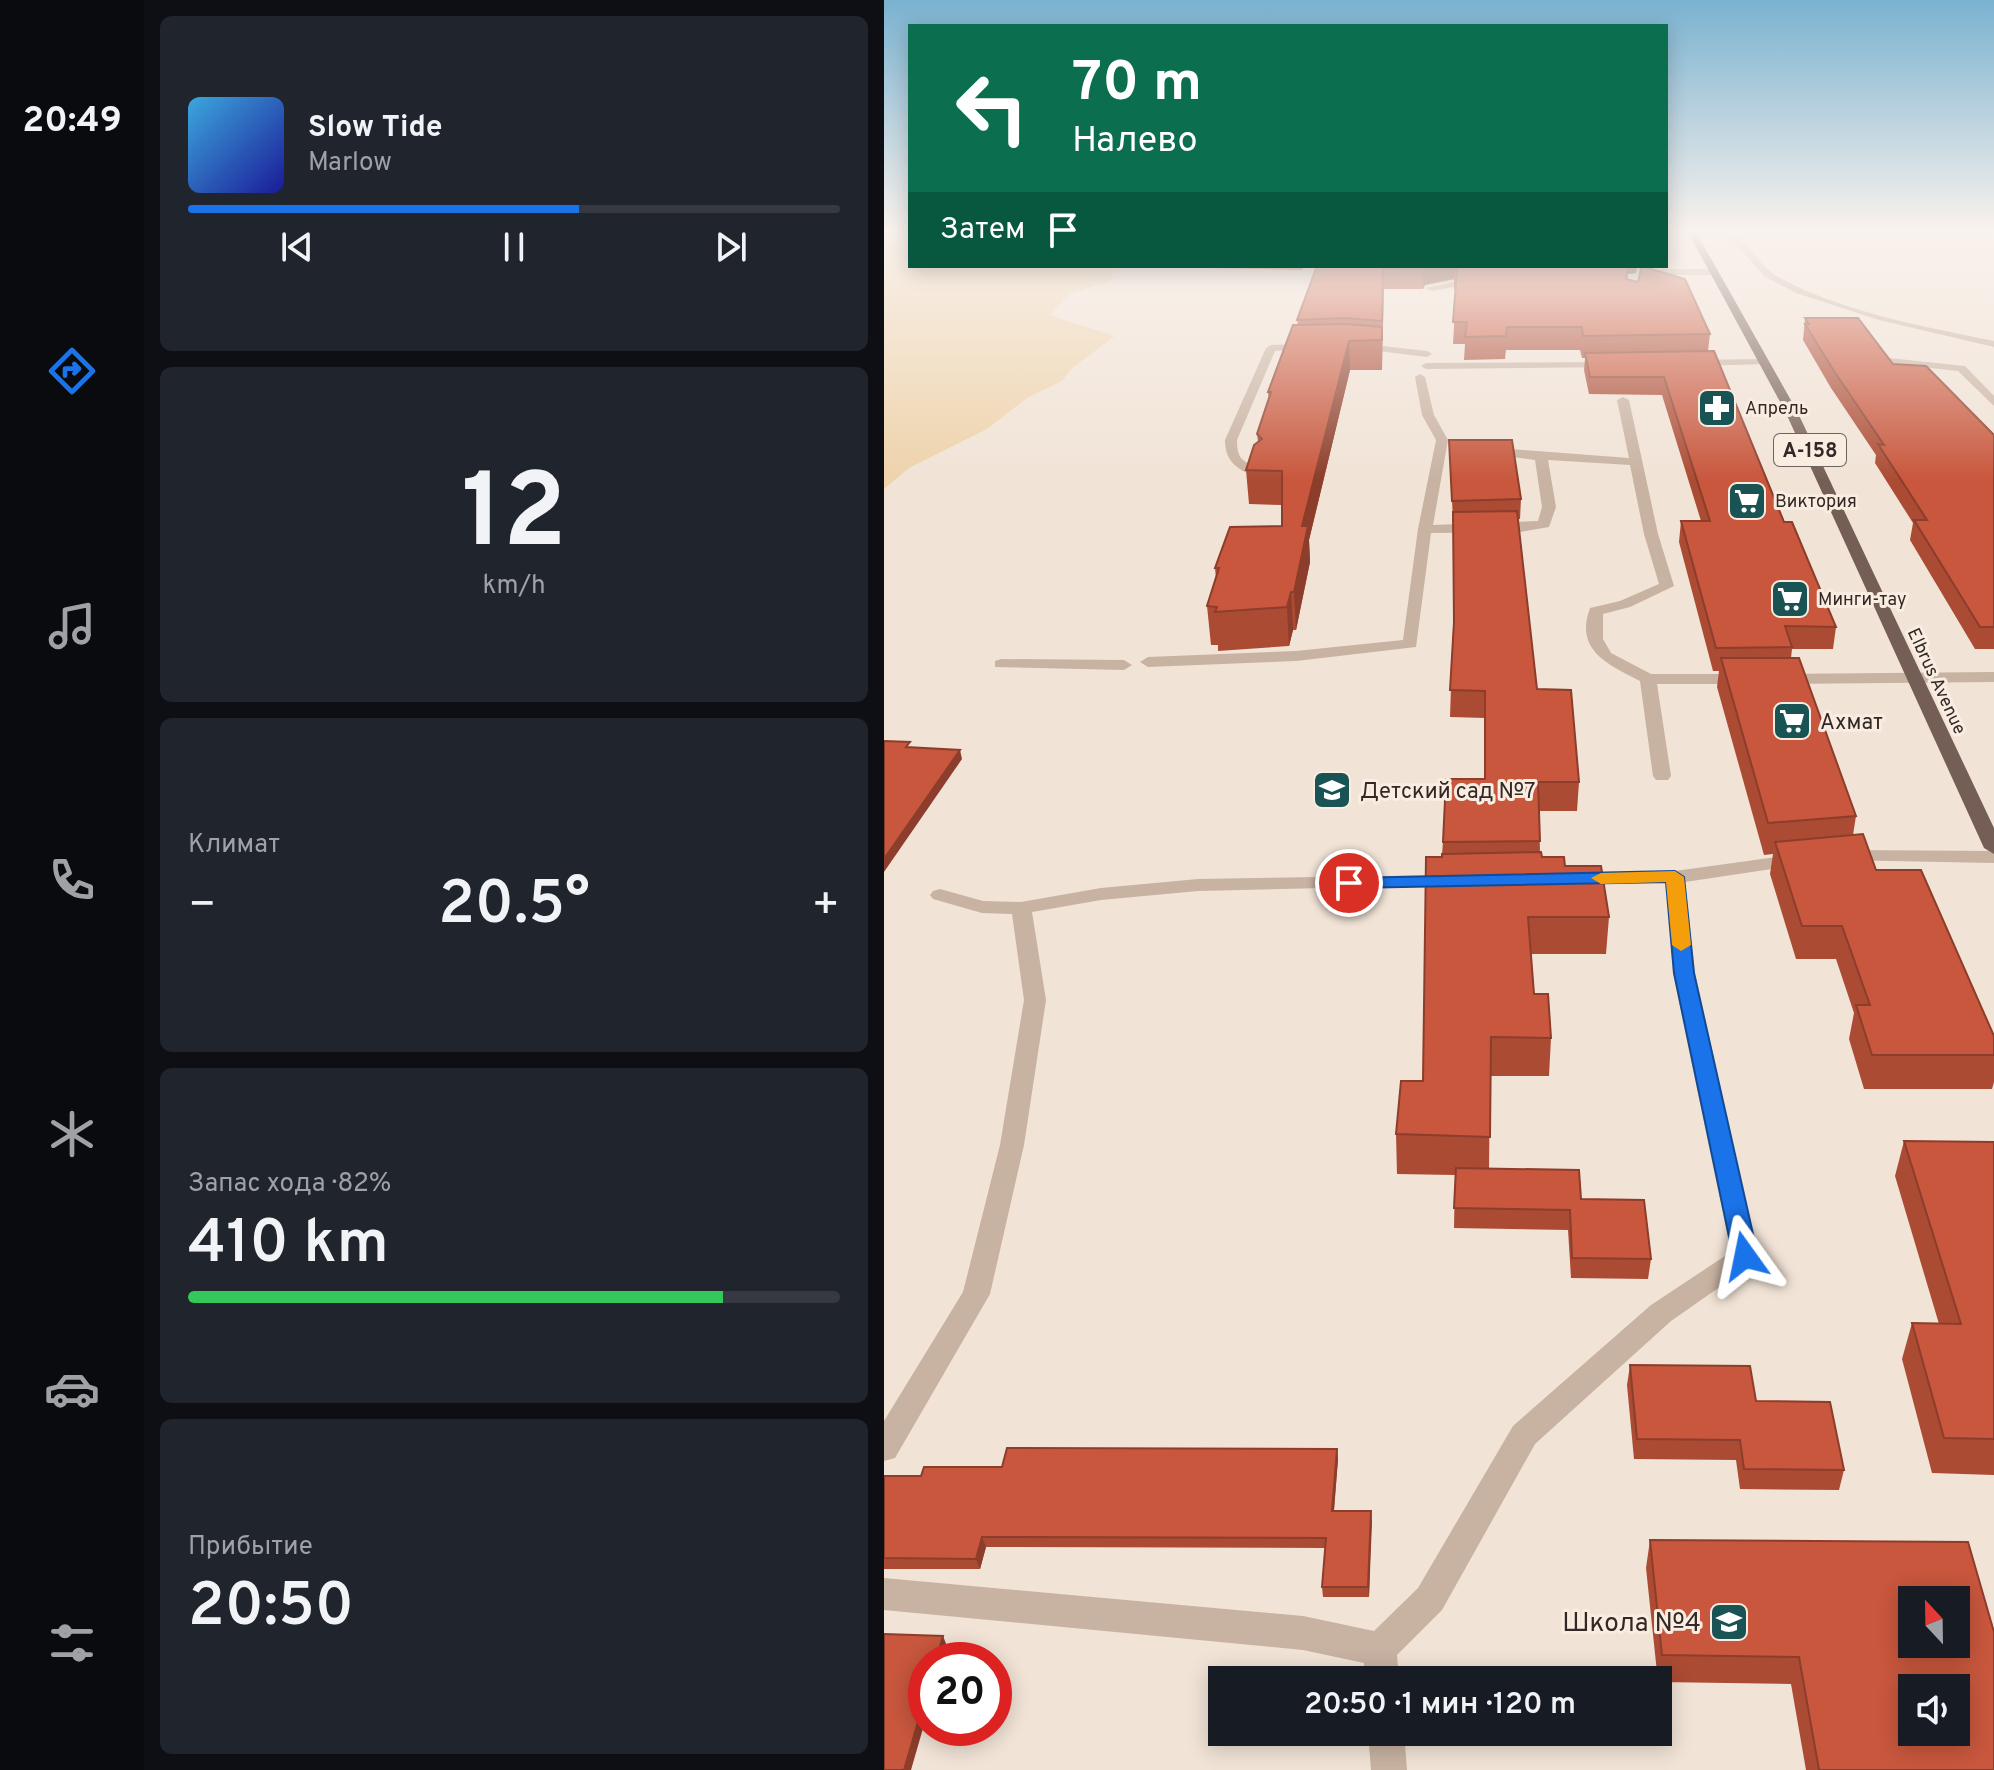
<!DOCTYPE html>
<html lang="ru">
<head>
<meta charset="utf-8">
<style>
	body { margin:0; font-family:Overpass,sans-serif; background:#20242c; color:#f1f3f6; height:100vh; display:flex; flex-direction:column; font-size:30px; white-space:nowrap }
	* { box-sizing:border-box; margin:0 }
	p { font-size:26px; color:#9ea1a6 }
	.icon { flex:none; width:44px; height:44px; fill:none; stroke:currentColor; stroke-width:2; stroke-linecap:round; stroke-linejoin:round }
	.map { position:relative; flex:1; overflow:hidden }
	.sheet { display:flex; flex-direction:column; gap:16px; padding:16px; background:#0d0f14; width:740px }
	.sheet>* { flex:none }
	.top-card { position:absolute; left:24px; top:24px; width:760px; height:244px; border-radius:0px; box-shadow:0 4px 20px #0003; background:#0b6e4f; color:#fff; overflow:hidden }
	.needle { width:52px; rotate:338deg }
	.tools { position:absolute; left:1014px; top:1586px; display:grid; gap:16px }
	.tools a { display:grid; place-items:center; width:72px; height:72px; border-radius:0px; background:#171b24; box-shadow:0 4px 20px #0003; font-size:40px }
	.speed { position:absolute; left:24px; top:1642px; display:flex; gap:16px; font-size:40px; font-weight:700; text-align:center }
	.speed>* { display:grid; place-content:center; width:104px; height:104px; border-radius:50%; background:#171b24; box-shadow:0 4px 20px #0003; line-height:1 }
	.speed .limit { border:12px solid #d22; background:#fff; color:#111 }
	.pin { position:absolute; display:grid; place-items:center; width:68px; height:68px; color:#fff; margin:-34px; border:4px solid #fff; border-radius:50%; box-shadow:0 2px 8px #0007 }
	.me { position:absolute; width:88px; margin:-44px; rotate:348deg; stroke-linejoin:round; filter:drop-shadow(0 0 6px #0008) }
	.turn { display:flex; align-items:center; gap:28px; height:168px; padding:0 32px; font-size:36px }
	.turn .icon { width:104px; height:104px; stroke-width:2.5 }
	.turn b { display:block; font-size:56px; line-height:68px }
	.then { display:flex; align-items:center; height:76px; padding:0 32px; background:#0003; gap:16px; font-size:30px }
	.big { font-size:60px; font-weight:600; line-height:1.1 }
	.sheet .tile { flex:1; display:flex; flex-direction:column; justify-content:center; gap:12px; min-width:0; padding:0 28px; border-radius:12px; background:#20242c }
	.sheet .dial { align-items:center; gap:0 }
	.dial b { font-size:104px; line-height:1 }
	.song { display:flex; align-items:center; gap:24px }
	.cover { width:96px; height:96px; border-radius:12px; background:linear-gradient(135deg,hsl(200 70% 55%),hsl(240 70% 35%)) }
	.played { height:8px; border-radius:4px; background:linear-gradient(90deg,#1a73e8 60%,#363941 60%) }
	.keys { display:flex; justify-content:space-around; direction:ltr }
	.heat { display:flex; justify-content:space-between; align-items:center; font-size:44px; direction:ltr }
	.charge { height:12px; border-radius:6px; background:linear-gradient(90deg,#34c759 82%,#363941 0) }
	.trip { position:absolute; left:324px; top:1666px; width:464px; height:80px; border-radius:0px; background:#171b24; box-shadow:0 4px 20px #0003; font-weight:600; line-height:80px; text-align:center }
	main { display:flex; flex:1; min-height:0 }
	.dock { display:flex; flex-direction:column; width:144px; justify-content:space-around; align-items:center; background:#090b0e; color:#9ea1a6 }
	.dock .icon { width:56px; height:56px }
	.dock .selected { color:#1a73e8 }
	.dock b { font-size:36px; color:#f1f3f6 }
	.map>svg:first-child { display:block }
	.sand { fill:#eed3ab }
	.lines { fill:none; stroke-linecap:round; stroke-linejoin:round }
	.lane { fill:#c8b2a2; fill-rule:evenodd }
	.street { fill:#c8b2a2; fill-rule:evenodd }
	.primary { fill:#755e55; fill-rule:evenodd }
	.wall { fill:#ac4b34 }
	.shaded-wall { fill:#8c3d2b }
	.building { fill:#c8573d; stroke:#8c3d2b; stroke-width:2; fill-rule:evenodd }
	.route { fill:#1a73e8; stroke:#114b97; stroke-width:2 }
	.slow { fill:#f59e0b }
	.labels { text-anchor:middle; stroke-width:6; stroke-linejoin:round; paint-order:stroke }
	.far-poi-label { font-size:18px; fill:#332825; stroke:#f9ede2; text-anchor:start }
	.far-street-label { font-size:18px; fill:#332825; stroke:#f9ede2 }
	.shield { fill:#f9ede2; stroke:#6e635e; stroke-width:2 }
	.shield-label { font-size:20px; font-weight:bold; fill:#332825 }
	.poi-label { font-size:22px; fill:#332825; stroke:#f9ede2; text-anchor:start }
	.near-poi-label { font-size:26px; fill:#332825; stroke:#f9ede2; text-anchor:end }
</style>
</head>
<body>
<main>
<nav class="dock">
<b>20:49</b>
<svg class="icon selected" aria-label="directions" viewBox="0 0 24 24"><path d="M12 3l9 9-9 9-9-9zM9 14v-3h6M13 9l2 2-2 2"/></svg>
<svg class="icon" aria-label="music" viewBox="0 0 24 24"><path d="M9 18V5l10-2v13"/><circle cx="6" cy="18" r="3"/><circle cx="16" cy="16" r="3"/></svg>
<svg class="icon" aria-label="phone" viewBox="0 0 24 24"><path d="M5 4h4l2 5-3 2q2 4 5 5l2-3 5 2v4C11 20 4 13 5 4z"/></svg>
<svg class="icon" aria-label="climate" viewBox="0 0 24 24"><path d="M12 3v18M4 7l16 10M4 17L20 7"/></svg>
<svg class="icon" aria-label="car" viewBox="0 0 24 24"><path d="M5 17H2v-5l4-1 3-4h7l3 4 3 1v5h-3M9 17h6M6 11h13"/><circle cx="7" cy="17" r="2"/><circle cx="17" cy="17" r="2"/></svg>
<svg class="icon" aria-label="filters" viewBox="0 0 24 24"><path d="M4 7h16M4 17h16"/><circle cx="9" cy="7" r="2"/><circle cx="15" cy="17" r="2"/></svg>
</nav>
<section class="sheet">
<div class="tile">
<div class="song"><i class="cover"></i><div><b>Slow Tide</b><p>Marlow</p></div></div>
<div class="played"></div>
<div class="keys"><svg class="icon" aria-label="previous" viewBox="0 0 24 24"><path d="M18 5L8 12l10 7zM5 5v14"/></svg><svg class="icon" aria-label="pause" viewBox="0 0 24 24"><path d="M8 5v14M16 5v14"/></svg><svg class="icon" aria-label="next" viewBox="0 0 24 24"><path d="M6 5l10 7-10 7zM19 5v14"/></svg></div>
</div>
<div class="tile dial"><b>12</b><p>km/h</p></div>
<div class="tile"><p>Климат</p>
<div class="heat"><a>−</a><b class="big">20.5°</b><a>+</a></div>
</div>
<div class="tile"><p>Запас хода · 82%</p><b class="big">410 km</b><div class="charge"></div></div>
<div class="tile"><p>Прибытие</p><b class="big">20:50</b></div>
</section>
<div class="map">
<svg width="1110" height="1770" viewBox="0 0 1110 1770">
	<rect width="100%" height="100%" fill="#f1e3d6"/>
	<path class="sand" d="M0 232H26V266H239L228 275 226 281 188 293 165 315 231 336 188 368 178 381 143 398 103 429 25 468 0 489Z"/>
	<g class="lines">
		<g class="lane">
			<path d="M777 269H829L833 272 829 275H779L758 285 750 283Z"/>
			<path d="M595 277 598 282 547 291 542 288Z"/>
			<path d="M433 343V347L429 348 391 351 353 440C353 464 362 459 377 472L371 476C352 469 341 461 341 440L382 348 387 345Z"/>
			<path d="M473 343 543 351 548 354 543 357 469 348 468 346Z"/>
			<path d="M1005 358 1081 366 1110 396V406L1074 371 1001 363 1000 361Z"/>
			<path d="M880 359 884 360V364L808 366 803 363 808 360Z"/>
			<path d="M732 362 733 364 728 367 542 369 537 366 542 363Z"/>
			<path d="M536 374 541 377 550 415 564 440 549 525 654 521 658 507 651 460 605 454 599 450 601 447 745 458 733 400 739 397 745 400 774 534 790 586 746 607 719 614V639L727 653 767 674H860L868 679 860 684H773L787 776 784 780H772L769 776 756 681C725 665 690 651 706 608L736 601 775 584 760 534 746 465 664 460 672 507 665 527 636 532 547 533 532 647 412 661 264 667 256 662 264 657 412 651 519 640 534 529 552 440 538 415 531 377Z"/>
			<path d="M117 659 240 660 248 665 240 670 111 667V661Z"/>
			<path d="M1110 672V682L896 684 888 679 896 674Z"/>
			<path d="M962 850 1110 851V863L955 860 952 856 955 852Z"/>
			<path d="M914 854 921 856 924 860 921 864 801 882 811 973 874 1256 870 1263 787 1321 651 1444 558 1610 513 1655 515 1680H481L480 1663 419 1650 0 1610V1578L419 1616 490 1631 534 1588 629 1426 767 1305 847 1252 789 973 782 883 691 885 681 879 691 873 791 871Z"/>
			<path d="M567 875 577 881 574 885 314 891 217 900 148 912 162 1000 140 1145 106 1294 11 1458 0 1461V1421L79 1292 116 1145 140 1000 128 914 98 913 49 899 46 895 49 891 56 889 99 901 137 902 217 888 314 879Z"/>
			<path d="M484 1732H520L523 1770H487Z"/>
		</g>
		<path class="street" d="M833 232C863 231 871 265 896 278 961 313 1038 326 1110 341V347L995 320 912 293 880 276 850 242Z"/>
		<path class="primary" d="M804 232H812L913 411 1110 828V854L1100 848 901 411Z"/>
	</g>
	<g class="wall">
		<path d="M326 266H420L418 270 326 268Z"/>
		<path d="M433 266 752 273 744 274 743 279 826 334 824 351 900 522 952 627 949 649H908L907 658 972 816 969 835 992 870 1110 1036V1082L1108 1089H980L965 1039 970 1013 952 959H912L886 874 889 854 880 855 833 687 835 671H829L795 542 797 521H817L778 395 705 394 700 370 701 358H698L696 350H622L621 359 580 360 581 344H569L572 290 570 289V279L541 285 539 289H500L498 370H466L425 540 426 562 412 630H409L405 646 334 651V645H327L323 606 332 578 331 568 398 526V505L365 504 362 470 374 442 373 434 385 400 384 392 414 325 413 320Z"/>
		<path d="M921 318 1009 364 1110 435V649H1091L1026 540 1029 523 991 463 992 455 947 388 919 340Z"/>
		<path d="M565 440 637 499 636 519H634L653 689 695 782 693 811H655L656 852 658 857 681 866 725 917 722 954H647L650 994 667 1038 665 1076H606L605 1168 697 1199 767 1259 764 1279 687 1278 684 1230 570 1228 571 1175 513 1174 512 1134 539 1081 559 842 600 779 601 718 566 717 569 629V521Z"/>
		<path d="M1020 1141 1110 1142V1475L1048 1473 1018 1359 1028 1323 1055 1324 1011 1176Z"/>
		<path d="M746 1365 872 1401 960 1470 955 1490 856 1489 852 1460 750 1459 743 1385Z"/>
		<path d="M453 1449 454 1459 450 1511H487L485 1597H439L438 1587 441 1548 102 1547 96 1569H0V1476H37L118 1467Z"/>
		<path d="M766 1540 1110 1770H922L907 1684 774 1682 762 1568Z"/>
	</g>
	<g class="shaded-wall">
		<path d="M541 266H638L570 269V279L541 285 539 289V269Z"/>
		<path d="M729 266H753L752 273 744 274 743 282Z"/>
		<path d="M465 341 466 370 425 540 426 562 412 630 410 592 418 526Z"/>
		<path d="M407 592 409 630 405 646 403 607Z"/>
		<path d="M76 750 78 759 0 872V859Z"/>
		<path d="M453 1449 454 1459 449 1521 448 1511Z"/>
		<path d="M487 1511 488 1522 485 1597 484 1587Z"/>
		<path d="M98 1537 102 1547 96 1569 92 1559Z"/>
		<path d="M59 1636 63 1646 59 1660H52Z"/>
		<path d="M42 1694V1718L27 1770H20Z"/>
	</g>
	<g class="building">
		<path d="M433 266H541L539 269 499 268 498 321 461 318 413 320Z"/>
		<path d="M586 266H744L742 279 754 282 757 269 761 267 801 279 826 334 699 336 698 327H623L622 336 581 337 583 322H569L573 269H570Z"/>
		<path d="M921 318H974L1009 364 1042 366 1110 435V627H1096L1030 520H1043L994 444 1000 445 950 371 921 324H925Z"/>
		<path d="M461 324 498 327V340L465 341 418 526H424L410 592H407L403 607 331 612 333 607 323 606 335 568H331L346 527 398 526V471L362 470 370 445 378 439 373 434 387 392H384L409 325Z"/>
		<path d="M830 351 900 522H908L952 627 901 626 908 647 832 648 797 521H826L780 377H706L701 353Z"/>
		<path d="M565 440H628L637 499 568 501Z"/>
		<path d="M633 511 653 689 687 690 695 782H654L656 841 559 842 562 779H601V691L566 690 570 622 569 512Z"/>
		<path d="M837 658H915L972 816 884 823Z"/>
		<path d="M0 741 26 742 22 747 76 750 0 859Z"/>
		<path d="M979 834 992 870H1037L1110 1036V1055H988L972 1005H986L958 926H918L891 842Z"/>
		<path d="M657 852 658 857H680L681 866H717L725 917H644L650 994H664L667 1038 607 1037 606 1137 512 1134 517 1081H539L542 857H558V854Z"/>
		<path d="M1020 1141 1110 1142V1439L1060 1438 1028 1323 1077 1324Z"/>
		<path d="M572 1168 695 1170 697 1199 760 1200 767 1259 688 1258 686 1210 570 1208Z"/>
		<path d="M746 1365 866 1366 872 1401 946 1402 960 1470 860 1469 856 1440 753 1439Z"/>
		<path d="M123 1448 453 1449 448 1511H487L484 1587H438L442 1538 98 1537 92 1559 0 1558V1476H37L40 1467H118Z"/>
		<path d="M766 1540 1084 1542 1110 1632V1770H935L915 1657 778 1655ZM1028 1600H1072V1644H1028ZM1028 1688H1072V1732H1028Z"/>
		<path d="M0 1634 59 1636 52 1660H42V1694L20 1770H0Z"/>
	</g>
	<linearGradient id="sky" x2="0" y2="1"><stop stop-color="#7ab2d0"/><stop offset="0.48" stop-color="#f9f2ed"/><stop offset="1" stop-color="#f9f2ed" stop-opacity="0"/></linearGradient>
	<rect width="1110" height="480" fill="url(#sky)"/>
	<path class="route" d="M791 871 800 877 810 973 874 1256 870 1263 861 1266 853 1263 849 1256 790 973 782 882 465 888 456 883 465 878Z"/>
	<path class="slow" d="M791 871 800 877 807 945 797 951 788 945 782 882 717 884 707 878 717 873Z"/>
	<defs>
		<symbol id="pharmacy-square" viewBox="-11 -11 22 22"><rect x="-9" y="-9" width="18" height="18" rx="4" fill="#1a5354" stroke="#f9ede2"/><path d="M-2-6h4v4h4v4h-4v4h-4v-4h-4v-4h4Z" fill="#fff"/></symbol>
		<symbol id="supermarket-square" viewBox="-11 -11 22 22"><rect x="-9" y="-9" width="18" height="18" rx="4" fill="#1a5354" stroke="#f9ede2"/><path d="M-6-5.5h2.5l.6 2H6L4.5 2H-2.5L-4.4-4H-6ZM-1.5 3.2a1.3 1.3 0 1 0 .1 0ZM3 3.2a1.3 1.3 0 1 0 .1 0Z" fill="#fff"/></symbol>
		<symbol id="school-square" viewBox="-11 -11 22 22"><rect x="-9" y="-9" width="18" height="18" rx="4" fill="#1a5354" stroke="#f9ede2"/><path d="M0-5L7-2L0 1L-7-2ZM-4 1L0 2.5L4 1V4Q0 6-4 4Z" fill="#fff"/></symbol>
	</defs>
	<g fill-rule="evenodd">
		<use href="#pharmacy-square" x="811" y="386" width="44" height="44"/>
		<use href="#supermarket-square" x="841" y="479" width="44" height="44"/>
		<use href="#supermarket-square" x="884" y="577" width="44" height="44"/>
		<use href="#supermarket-square" x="886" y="699" width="44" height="44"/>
		<use href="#school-square" x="426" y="768" width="44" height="44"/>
		<use href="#school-square" x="823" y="1600" width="44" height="44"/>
	</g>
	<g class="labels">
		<g class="far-poi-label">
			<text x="861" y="414">Апрель</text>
			<text x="891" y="507">Виктория</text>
			<text x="934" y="605">Минги-тау</text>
		</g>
		<g class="far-street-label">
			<text transform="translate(1053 681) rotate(65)" y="6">Elbrus Avenue</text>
		</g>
		<rect class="shield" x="890" y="434" width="72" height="32" rx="6"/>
		<g class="shield-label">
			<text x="926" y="457">А-158</text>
		</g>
		<g class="poi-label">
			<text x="936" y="729">Ахмат</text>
			<text x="476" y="798">Детский сад №7</text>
		</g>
		<g class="near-poi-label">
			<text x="817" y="1631">Школа №4</text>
		</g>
	</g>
</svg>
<div class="tools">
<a><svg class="needle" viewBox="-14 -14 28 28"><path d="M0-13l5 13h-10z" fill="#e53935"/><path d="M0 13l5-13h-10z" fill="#9ea1a6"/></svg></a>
<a><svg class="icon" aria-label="sound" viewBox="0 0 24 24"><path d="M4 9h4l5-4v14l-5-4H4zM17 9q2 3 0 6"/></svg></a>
</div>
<div class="speed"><div class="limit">20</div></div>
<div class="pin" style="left:465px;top:883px;background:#d93025"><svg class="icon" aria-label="arrive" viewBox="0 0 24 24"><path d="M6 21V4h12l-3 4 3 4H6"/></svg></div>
<svg class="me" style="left:861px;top:1256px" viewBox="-20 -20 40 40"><path d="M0-17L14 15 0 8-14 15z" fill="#1a73e8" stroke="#fff" stroke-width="4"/></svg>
<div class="trip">20:50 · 1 мин · 120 m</div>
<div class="top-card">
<div class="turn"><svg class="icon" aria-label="left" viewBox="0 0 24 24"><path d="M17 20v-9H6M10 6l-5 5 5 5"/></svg><div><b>70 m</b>Налево</div></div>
<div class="then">Затем<svg class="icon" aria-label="arrive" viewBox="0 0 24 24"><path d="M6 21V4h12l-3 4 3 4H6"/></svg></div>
</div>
</div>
</main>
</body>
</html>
